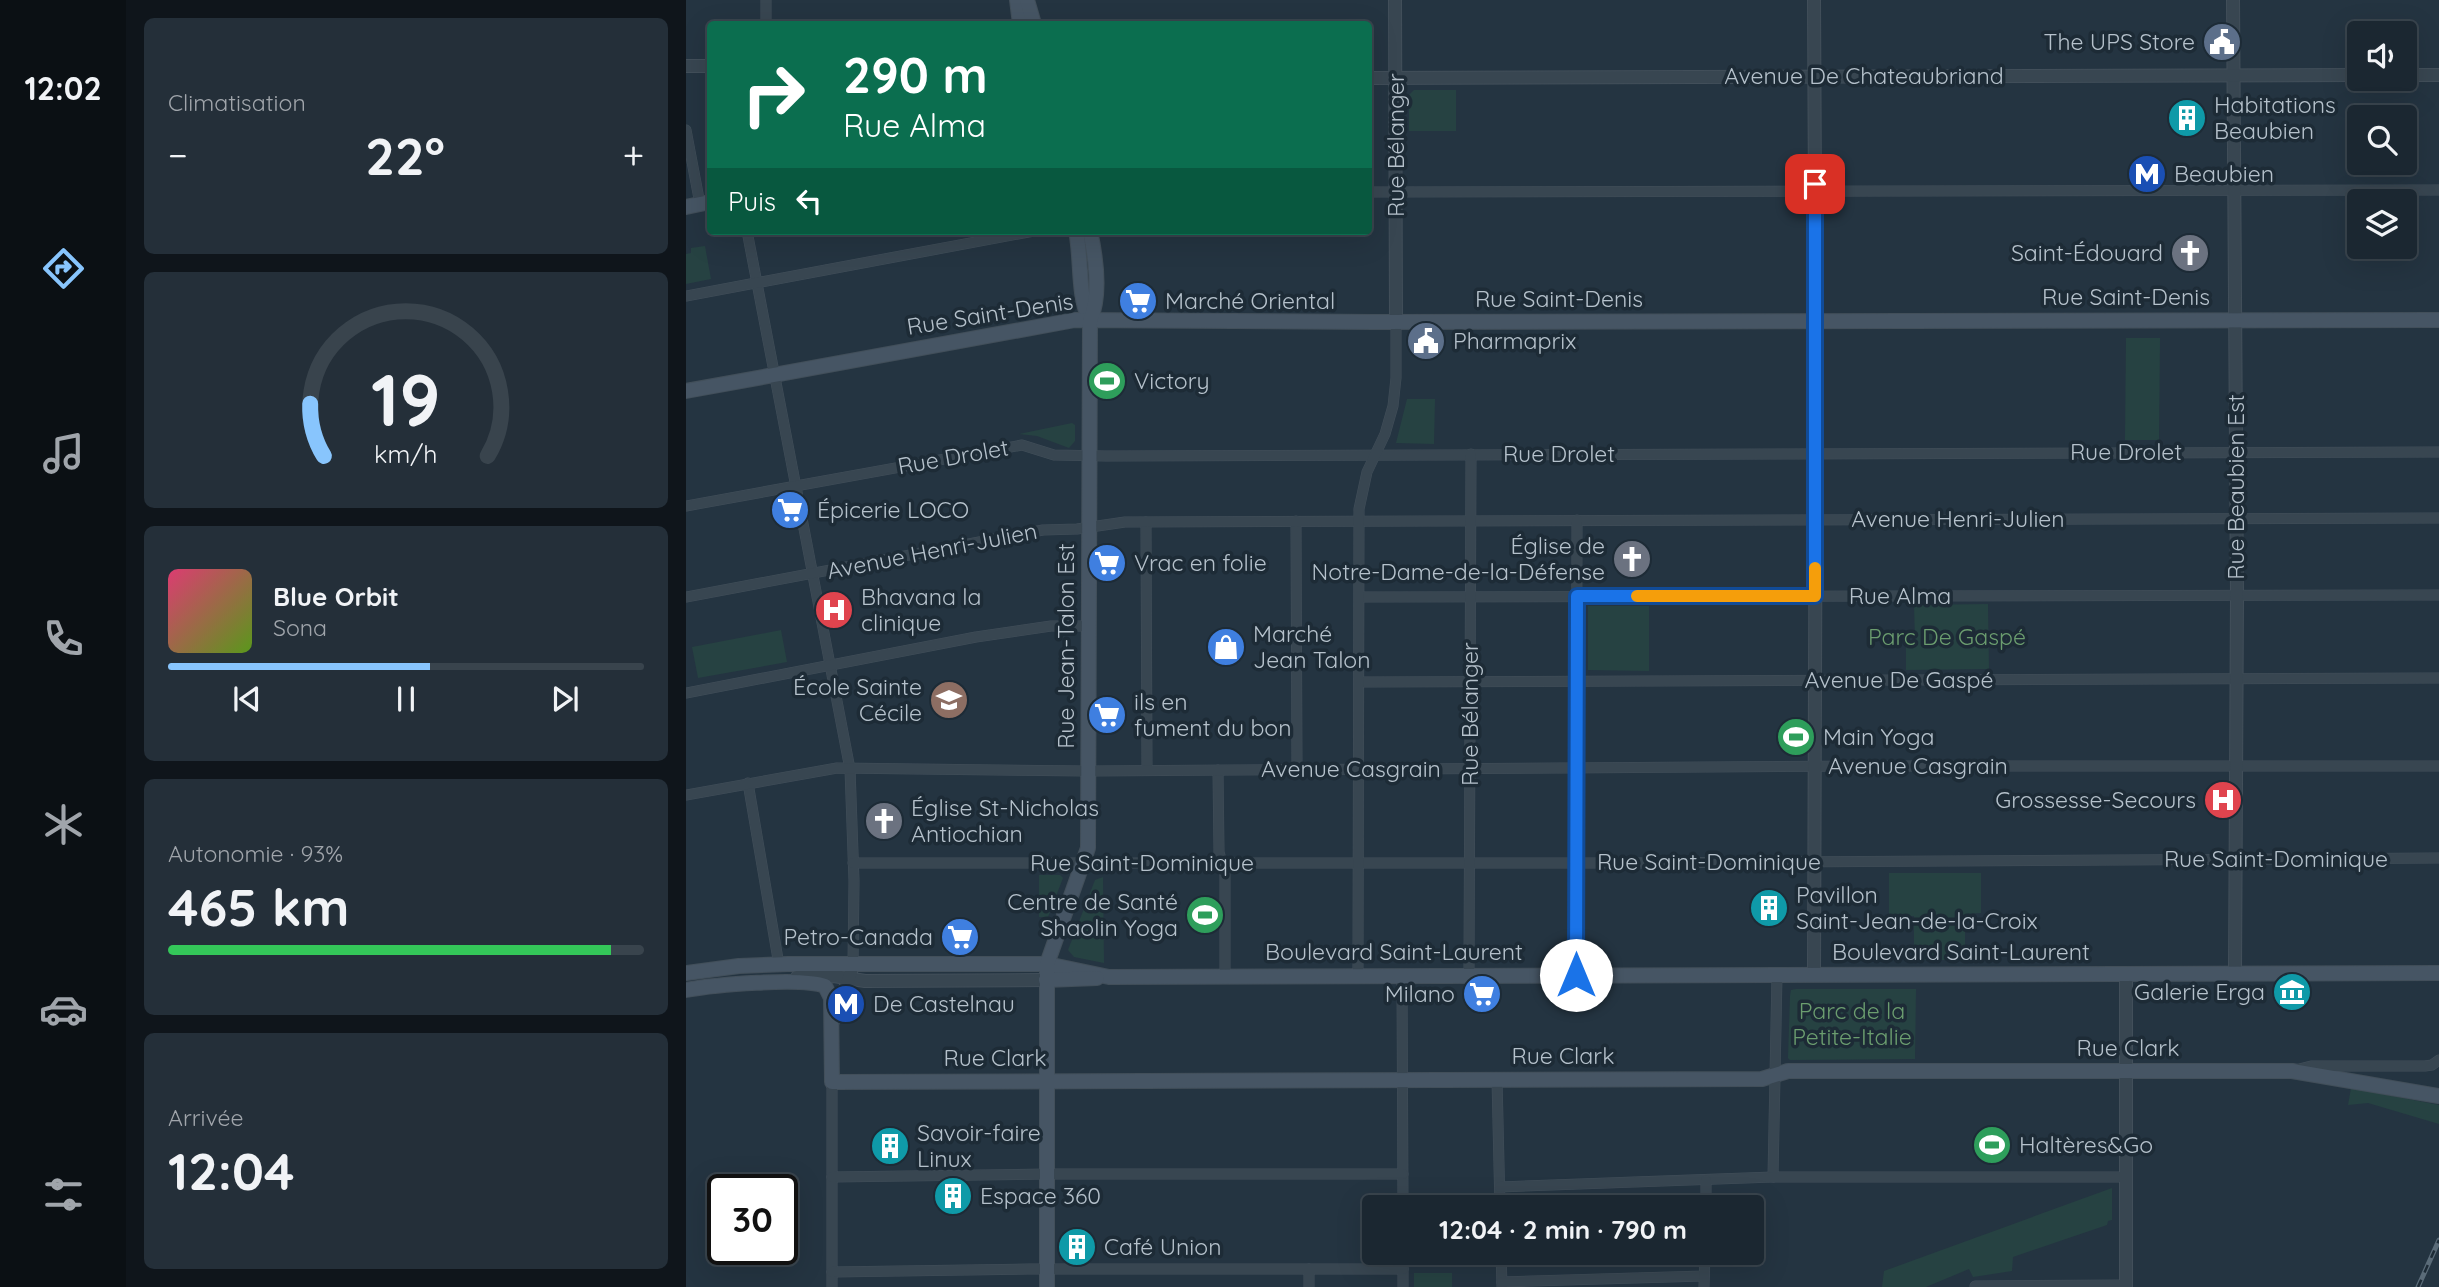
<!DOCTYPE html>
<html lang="fr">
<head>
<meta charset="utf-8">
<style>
	body { margin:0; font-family:Quicksand,sans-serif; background:#242f39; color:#f1f3f6; height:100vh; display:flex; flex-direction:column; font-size:26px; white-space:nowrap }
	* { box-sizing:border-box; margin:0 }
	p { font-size:23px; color:#a0a5ab }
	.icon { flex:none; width:38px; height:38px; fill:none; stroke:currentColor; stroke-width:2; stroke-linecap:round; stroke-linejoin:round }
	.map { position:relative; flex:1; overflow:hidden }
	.sheet { display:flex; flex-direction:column; gap:18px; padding:18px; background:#0f151b; width:560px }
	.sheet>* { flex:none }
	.hud { position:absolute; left:21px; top:21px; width:665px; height:214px; border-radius:7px; box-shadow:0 7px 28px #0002,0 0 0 2px #39444d; background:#0b6e4f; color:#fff; overflow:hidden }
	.fabs { position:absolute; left:1661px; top:21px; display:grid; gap:14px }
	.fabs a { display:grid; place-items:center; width:70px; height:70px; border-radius:7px; background:#1b2731; box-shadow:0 7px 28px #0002,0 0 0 2px #39444d; font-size:35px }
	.speed { position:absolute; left:21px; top:1174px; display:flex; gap:14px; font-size:35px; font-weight:700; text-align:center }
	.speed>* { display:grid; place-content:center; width:91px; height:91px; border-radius:50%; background:#1b2731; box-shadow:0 7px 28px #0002,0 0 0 2px #39444d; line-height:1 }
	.speed .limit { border:4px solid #111; border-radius:10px; background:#fff; color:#111 }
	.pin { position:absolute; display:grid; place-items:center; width:60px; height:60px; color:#fff; margin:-30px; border-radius:14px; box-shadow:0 4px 10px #0006 }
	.me { position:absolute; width:77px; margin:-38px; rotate:0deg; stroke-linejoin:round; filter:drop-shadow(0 0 5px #0008) }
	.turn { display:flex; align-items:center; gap:24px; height:147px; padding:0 21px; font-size:32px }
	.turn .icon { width:91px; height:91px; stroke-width:2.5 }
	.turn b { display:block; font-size:49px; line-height:60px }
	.then { display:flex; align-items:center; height:66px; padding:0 21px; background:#0003; gap:14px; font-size:26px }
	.big { font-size:52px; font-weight:700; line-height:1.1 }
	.sheet .widget { flex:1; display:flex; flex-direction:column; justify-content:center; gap:10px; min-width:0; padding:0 24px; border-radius:10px; background:#242f39 }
	.sheet .dial { align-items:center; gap:0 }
	.dial svg { height:182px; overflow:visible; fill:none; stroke:#39444d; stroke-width:7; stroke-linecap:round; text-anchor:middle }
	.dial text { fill:#f1f3f6; stroke:none }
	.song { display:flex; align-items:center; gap:21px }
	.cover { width:84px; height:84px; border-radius:10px; background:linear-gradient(135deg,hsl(340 70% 55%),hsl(90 70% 35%)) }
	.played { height:7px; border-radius:4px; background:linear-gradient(90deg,#88c5fd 55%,#39444d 55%) }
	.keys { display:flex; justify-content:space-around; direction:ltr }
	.heat { display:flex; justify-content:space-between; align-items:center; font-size:38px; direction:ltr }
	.charge { height:10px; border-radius:5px; background:linear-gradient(90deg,#34c759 93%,#39444d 0) }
	.trip { position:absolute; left:676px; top:1195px; width:402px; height:70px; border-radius:7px; background:#1b2731; box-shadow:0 7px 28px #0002,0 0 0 2px #39444d; font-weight:700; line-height:70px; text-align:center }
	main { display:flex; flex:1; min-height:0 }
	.menu { display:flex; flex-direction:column; width:126px; justify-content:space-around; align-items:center; background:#0b1014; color:#a0a5ab }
	.menu .icon { width:49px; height:49px }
	.menu .current { color:#88c5fd }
	.menu b { font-size:32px; color:#f1f3f6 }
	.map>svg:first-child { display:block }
	.green { fill:#264242 }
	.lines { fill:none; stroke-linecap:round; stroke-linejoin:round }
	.minor-casing { stroke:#424f5a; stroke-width:11 }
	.tertiary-casing { stroke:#424f5a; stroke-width:14 }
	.secondary-casing { stroke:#424f5a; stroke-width:16 }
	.minor { stroke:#384651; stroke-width:10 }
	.tertiary { stroke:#384651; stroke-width:12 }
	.secondary { stroke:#465564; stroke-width:14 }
	.rail-casing { stroke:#5a6b78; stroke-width:5 }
	.rail { stroke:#1d2b36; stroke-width:2.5; stroke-dasharray:8; stroke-linecap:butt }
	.route-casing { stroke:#114b97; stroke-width:18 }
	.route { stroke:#1a73e8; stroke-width:12 }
	.slow { stroke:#f59e0b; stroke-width:12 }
	.labels { text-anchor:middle; stroke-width:7; stroke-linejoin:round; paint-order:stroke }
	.poi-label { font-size:23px; fill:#b5c1cb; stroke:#1d2b36; text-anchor:start }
	.street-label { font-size:23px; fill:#b5c1cb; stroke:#1d2b36 }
	.park-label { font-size:23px; fill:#6b9d6f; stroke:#1d2b36 }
</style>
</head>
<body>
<main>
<nav class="menu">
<b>12:02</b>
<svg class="icon current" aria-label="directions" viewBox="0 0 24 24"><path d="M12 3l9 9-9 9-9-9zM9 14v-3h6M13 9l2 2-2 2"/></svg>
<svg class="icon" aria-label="music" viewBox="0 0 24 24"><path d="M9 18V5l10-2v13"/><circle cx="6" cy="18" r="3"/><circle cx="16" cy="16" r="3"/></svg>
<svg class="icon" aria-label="phone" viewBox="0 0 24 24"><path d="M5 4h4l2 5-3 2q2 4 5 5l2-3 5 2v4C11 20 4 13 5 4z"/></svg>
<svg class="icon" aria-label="climate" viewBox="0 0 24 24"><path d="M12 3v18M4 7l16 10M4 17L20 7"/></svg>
<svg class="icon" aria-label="car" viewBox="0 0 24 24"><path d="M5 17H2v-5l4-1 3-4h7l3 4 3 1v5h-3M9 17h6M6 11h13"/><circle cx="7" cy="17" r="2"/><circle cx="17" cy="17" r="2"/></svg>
<svg class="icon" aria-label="filters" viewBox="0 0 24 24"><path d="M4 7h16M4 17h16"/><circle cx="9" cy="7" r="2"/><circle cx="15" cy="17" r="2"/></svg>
</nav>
<section class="sheet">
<div class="widget"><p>Climatisation</p>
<div class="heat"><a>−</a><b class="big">22°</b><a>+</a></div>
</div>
<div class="widget dial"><svg viewBox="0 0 100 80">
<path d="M14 69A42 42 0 1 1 86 69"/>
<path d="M14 69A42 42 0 0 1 8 46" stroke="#88c5fd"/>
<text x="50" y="56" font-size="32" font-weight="700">19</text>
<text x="50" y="72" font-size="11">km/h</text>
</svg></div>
<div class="widget">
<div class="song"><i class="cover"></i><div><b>Blue Orbit</b><p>Sona</p></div></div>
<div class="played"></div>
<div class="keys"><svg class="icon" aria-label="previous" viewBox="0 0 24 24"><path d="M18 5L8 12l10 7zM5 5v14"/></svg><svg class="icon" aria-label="pause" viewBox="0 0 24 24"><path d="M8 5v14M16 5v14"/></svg><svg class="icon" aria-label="next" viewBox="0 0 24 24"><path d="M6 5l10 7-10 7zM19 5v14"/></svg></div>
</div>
<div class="widget"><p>Autonomie · 93%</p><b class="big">465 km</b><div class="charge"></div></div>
<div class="widget"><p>Arrivée</p><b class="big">12:04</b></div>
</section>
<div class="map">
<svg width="1753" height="1287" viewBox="0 0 1753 1287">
	<rect width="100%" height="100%" fill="#243441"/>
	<g class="green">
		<path d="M728 90H770V131H723V95Z"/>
		<path d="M19 246 25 279 0 284V254L5 253V248Z"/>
		<path d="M1440 338H1474L1473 440H1439Z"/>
		<path d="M721 399H749L748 444 710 443Z"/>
		<path d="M386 423 389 425V441L383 448 351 436 333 434Z"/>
		<path d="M1302 604 1303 669 1220 670V640H1229L1228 605Z"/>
		<path d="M902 606H963V671L902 670Z"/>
		<path d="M95 630 101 662 12 678 6 647Z"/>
		<path d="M1203 873H1295V913L1279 914V960H1228V916H1203Z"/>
		<path d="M353 875H374L377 878 362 917H353Z"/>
		<path d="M417 877 418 963 388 957 382 950 409 880Z"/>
		<path d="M1110 989H1230L1229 1059 1104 1060 1102 1058 1104 996 1105 990Z"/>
		<path d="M1665 1088 1753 1105V1124L1682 1103 1662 1105Z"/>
		<path d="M1426 1188V1220L1422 1221 1421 1225 1327 1257 1326 1271 1287 1277 1283 1269 1240 1287H1196L1198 1271Z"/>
		<rect x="728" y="1273" width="38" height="14"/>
	</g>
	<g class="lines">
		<defs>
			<g id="minor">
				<path d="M80 24V0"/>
				<path d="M0 130 14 204"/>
				<path d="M682 192 1753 190"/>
				<path d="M61 231 164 769 168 881 167 964"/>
				<path d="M0 296 348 231"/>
				<path d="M0 506 336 445 368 455 420 456 1753 452"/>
				<path d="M610 521 611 769"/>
				<path d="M460 522 461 770"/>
				<path d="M0 597 357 530 391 529 439 522 1753 518"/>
				<path d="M674 597 1753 595"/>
				<path d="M674 682 1753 678"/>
				<path d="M0 693 290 637 365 626H403"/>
				<path d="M532 770 533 852 539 875V975"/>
				<path d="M62 783 93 965"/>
				<path d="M0 795 151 768 402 771 1185 766H1753"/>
				<path d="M167 863H947L1753 858"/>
				<path d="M672 975 673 509 681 472 699 434 707 406 710 378V322"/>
				<path d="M716 975 717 1208"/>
				<path d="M783 975 785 454"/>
				<path d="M890 975 891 520"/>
				<path d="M1609 1070 1625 1066H1739L1746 1065 1753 1060"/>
				<path d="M811 1079 814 1208"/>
				<path d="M146 1082V1287"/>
				<path d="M146 1177 361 1174H717"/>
				<path d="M1087 1177 1091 975"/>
				<path d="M814 1187 1087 1177H1440"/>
				<path d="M1020 1208V1180"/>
				<path d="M717 1253V1287"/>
				<path d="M815 1253 816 1286"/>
				<path d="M623 1269V1287"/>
				<path d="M146 1272 343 1269H717"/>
				<path d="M816 1282 1018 1276"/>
				<path d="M1289 1286 1440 1285"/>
				<path d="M1018 1287 1019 1253"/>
			</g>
			<g id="tertiary">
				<path d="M709 0 710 322"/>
				<path d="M1128 0 1130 392 1128 974"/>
				<path d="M1547 0 1551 595 1549 974"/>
				<path d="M0 66H24"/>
				<path d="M1718 75H1753"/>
				<path d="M682 78 1673 75"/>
				<path d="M111 977 148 976 179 981 360 980"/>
				<path d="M146 1024 165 972"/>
				<path d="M1440 1287V974"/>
			</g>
			<g id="secondary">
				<path d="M331 0 334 24"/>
				<path d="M341 0 348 24"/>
				<path d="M0 207 24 202"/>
				<path d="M390 231C396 260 391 294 404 321"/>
				<path d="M0 391 389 320 688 322 1753 320"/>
				<path d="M0 973 53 966 102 964H361L423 977 1753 973"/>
				<path d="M360 980 411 978"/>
				<path d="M0 990C27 985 116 977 139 986L145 998 146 1082 1076 1079 1102 1071H1606L1753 1096"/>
				<path d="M361 1287V964L402 848 404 321C415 295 410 258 404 231"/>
			</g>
		</defs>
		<use href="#minor" class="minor-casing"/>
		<use href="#tertiary" class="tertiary-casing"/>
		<use href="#secondary" class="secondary-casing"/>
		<use href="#minor" class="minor"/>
		<use href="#tertiary" class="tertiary"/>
		<use href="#secondary" class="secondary"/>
		<defs>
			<path id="rail" d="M1732 1287 1753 1240"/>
		</defs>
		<use href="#rail" class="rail-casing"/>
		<use href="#rail" class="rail"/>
	</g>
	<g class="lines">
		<defs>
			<path id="route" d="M890 975 891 596H1129V184"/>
		</defs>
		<use href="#route" class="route-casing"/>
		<use href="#route" class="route"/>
		<path class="slow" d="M951 596H1129V568"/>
	</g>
	<defs>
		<symbol id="civic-disc" viewBox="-11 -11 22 22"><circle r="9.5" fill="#5c6f8a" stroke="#1d2b36"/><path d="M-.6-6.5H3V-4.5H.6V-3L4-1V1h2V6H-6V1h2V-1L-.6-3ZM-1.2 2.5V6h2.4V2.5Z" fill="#fff"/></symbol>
		<symbol id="building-disc" viewBox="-11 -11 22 22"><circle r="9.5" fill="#0f9aa8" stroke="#1d2b36"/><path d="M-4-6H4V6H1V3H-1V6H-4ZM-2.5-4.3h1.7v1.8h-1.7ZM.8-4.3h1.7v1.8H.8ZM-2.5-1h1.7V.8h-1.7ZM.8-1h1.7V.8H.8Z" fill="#fff"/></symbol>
		<symbol id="metro-disc" viewBox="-11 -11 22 22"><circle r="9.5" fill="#1a4fb4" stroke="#1d2b36"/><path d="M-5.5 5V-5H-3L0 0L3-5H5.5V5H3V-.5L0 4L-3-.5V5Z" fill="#fff"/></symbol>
		<symbol id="church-disc" viewBox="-11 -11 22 22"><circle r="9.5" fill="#6b7280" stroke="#1d2b36"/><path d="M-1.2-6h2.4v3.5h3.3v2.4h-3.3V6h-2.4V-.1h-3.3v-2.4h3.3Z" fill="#fff"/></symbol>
		<symbol id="supermarket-disc" viewBox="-11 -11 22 22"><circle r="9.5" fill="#3f7fe0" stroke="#1d2b36"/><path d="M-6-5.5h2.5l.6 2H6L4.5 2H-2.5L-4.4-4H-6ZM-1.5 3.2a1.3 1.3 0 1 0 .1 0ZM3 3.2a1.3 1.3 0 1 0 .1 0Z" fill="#fff"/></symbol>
		<symbol id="stadium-disc" viewBox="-11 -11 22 22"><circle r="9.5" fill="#2e9e5b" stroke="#1d2b36"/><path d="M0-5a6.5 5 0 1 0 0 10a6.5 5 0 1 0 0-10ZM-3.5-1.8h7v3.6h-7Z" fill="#fff"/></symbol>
		<symbol id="hospital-disc" viewBox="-11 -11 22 22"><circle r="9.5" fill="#e0444e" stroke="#1d2b36"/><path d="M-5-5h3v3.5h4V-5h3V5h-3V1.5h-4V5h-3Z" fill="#fff"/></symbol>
		<symbol id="shop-disc" viewBox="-11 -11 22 22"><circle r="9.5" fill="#3f7fe0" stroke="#1d2b36"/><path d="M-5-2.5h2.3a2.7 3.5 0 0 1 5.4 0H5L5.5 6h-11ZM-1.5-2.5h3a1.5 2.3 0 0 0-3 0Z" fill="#fff"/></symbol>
		<symbol id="school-disc" viewBox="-11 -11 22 22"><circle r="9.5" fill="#8d6e63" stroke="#1d2b36"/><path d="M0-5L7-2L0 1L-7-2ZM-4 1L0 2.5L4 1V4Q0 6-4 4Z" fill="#fff"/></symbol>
		<symbol id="museum-disc" viewBox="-11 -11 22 22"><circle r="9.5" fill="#0f9aa8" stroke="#1d2b36"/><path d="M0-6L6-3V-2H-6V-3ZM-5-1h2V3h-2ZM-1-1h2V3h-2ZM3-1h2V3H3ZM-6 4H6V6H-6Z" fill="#fff"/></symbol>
	</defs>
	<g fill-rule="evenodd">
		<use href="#civic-disc" x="1514" y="20" width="44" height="44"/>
		<use href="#building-disc" x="1479" y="96" width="44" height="44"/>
		<use href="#metro-disc" x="1439" y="152" width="44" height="44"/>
		<use href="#church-disc" x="1482" y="231" width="44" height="44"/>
		<use href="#supermarket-disc" x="430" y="279" width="44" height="44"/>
		<use href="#civic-disc" x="718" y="319" width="44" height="44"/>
		<use href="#stadium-disc" x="399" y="359" width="44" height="44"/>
		<use href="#supermarket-disc" x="82" y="488" width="44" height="44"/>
		<use href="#church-disc" x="924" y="537" width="44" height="44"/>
		<use href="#supermarket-disc" x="399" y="541" width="44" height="44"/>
		<use href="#hospital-disc" x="126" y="588" width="44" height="44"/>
		<use href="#shop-disc" x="518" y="625" width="44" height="44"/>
		<use href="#school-disc" x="241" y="678" width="44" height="44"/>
		<use href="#supermarket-disc" x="399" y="693" width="44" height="44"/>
		<use href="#stadium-disc" x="1088" y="715" width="44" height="44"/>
		<use href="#hospital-disc" x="1515" y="778" width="44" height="44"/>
		<use href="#church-disc" x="176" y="799" width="44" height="44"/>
		<use href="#building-disc" x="1061" y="886" width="44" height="44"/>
		<use href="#stadium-disc" x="497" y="893" width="44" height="44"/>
		<use href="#supermarket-disc" x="252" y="915" width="44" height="44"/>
		<use href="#museum-disc" x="1584" y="970" width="44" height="44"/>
		<use href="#supermarket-disc" x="774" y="972" width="44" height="44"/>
		<use href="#metro-disc" x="138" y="982" width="44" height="44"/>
		<use href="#stadium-disc" x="1284" y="1123" width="44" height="44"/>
		<use href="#building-disc" x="182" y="1124" width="44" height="44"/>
		<use href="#building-disc" x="245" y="1174" width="44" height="44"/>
		<use href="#building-disc" x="369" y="1225" width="44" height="44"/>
	</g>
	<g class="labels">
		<g class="poi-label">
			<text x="1509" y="50" text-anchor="end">The UPS Store</text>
			<text x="1528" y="113">Habitations<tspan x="1528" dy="26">Beaubien</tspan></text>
			<text x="1488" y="182">Beaubien</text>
			<text x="1477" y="261" text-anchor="end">Saint-Édouard</text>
			<text x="479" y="309">Marché Oriental</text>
			<text x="767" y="349">Pharmaprix</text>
			<text x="448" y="389">Victory</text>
			<text x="131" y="518">Épicerie LOCO</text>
			<text x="919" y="554" text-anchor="end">Église de<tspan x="919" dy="26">Notre-Dame-de-la-Défense</tspan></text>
			<text x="448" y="571">Vrac en folie</text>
			<text x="175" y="605">Bhavana la<tspan x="175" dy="26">clinique</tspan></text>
			<text x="567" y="642">Marché<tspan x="567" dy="26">Jean Talon</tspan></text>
			<text x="236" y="695" text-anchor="end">École Sainte<tspan x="236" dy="26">Cécile</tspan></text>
			<text x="448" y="710">ils en<tspan x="448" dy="26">fument du bon</tspan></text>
			<text x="1137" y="745">Main Yoga</text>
			<text x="1510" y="808" text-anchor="end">Grossesse-Secours</text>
			<text x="225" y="816">Église St-Nicholas<tspan x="225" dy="26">Antiochian</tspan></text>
			<text x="1110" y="903">Pavillon<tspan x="1110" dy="26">Saint-Jean-de-la-Croix</tspan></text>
			<text x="492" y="910" text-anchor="end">Centre de Santé<tspan x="492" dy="26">Shaolin Yoga</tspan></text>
			<text x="247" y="945" text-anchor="end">Petro-Canada</text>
			<text x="1579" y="1000" text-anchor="end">Galerie Erga</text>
			<text x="769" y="1002" text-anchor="end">Milano</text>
			<text x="187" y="1012">De Castelnau</text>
			<text x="231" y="1141">Savoir-faire<tspan x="231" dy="26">Linux</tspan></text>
			<text x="1333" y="1153">Haltères&amp;Go</text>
			<text x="294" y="1204">Espace 360</text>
			<text x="418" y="1255">Café Union</text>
		</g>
		<g class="street-label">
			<text x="1178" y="84">Avenue De Chateaubriand</text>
			<text transform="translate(710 145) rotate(-90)" y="8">Rue Bélanger</text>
			<text x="1440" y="305">Rue Saint-Denis</text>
			<text x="873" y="307">Rue Saint-Denis</text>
			<text transform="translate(304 314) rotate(-9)" y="8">Rue Saint-Denis</text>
			<text x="1440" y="460">Rue Drolet</text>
			<text x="873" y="462">Rue Drolet</text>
			<text transform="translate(267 457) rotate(-10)" y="8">Rue Drolet</text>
			<text transform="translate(1550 487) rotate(-90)" y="8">Rue Beaubien Est</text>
			<text x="1272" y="527">Avenue Henri-Julien</text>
			<text transform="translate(246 551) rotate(-11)" y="8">Avenue Henri-Julien</text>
			<text x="1214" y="604">Rue Alma</text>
			<text transform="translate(380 646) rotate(-90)" y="8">Rue Jean-Talon Est</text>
			<text x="1213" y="688">Avenue De Gaspé</text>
			<text transform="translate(784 714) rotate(-90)" y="8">Rue Bélanger</text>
			<text x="1232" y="774">Avenue Casgrain</text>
			<text x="665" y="777">Avenue Casgrain</text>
			<text x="1590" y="867">Rue Saint-Dominique</text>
			<text x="1023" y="870">Rue Saint-Dominique</text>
			<text x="456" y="871">Rue Saint-Dominique</text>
			<text x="708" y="960">Boulevard Saint-Laurent</text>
			<text x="1275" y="960">Boulevard Saint-Laurent</text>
			<text x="1442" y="1056">Rue Clark</text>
			<text x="877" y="1064">Rue Clark</text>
			<text x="309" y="1066">Rue Clark</text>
		</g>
		<g class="park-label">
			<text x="1261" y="645">Parc De Gaspé</text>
			<text x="1166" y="1019">Parc de la<tspan x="1166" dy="26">Petite-Italie</tspan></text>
		</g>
	</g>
</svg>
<div class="fabs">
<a><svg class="icon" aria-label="sound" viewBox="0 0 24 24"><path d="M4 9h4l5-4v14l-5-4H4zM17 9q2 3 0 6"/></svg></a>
<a><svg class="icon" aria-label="search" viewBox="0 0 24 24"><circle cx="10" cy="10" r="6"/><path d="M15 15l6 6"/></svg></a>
<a><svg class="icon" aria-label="layers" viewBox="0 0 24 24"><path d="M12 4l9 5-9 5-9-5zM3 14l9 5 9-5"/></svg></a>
</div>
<div class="speed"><div class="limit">30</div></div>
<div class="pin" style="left:1129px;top:184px;background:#d93025"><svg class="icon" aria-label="arrive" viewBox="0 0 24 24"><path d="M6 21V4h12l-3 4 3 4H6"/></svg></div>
<svg class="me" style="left:890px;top:975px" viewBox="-20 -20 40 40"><circle r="19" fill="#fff"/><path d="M0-13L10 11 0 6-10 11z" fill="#1a73e8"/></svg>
<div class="trip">12:04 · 2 min · 790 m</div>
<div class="hud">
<div class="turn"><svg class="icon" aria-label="right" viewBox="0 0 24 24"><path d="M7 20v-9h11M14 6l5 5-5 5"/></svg><div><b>290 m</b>Rue Alma</div></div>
<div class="then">Puis<svg class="icon" aria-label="left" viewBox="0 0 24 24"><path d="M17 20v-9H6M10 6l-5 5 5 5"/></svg></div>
</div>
</div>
</main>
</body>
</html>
